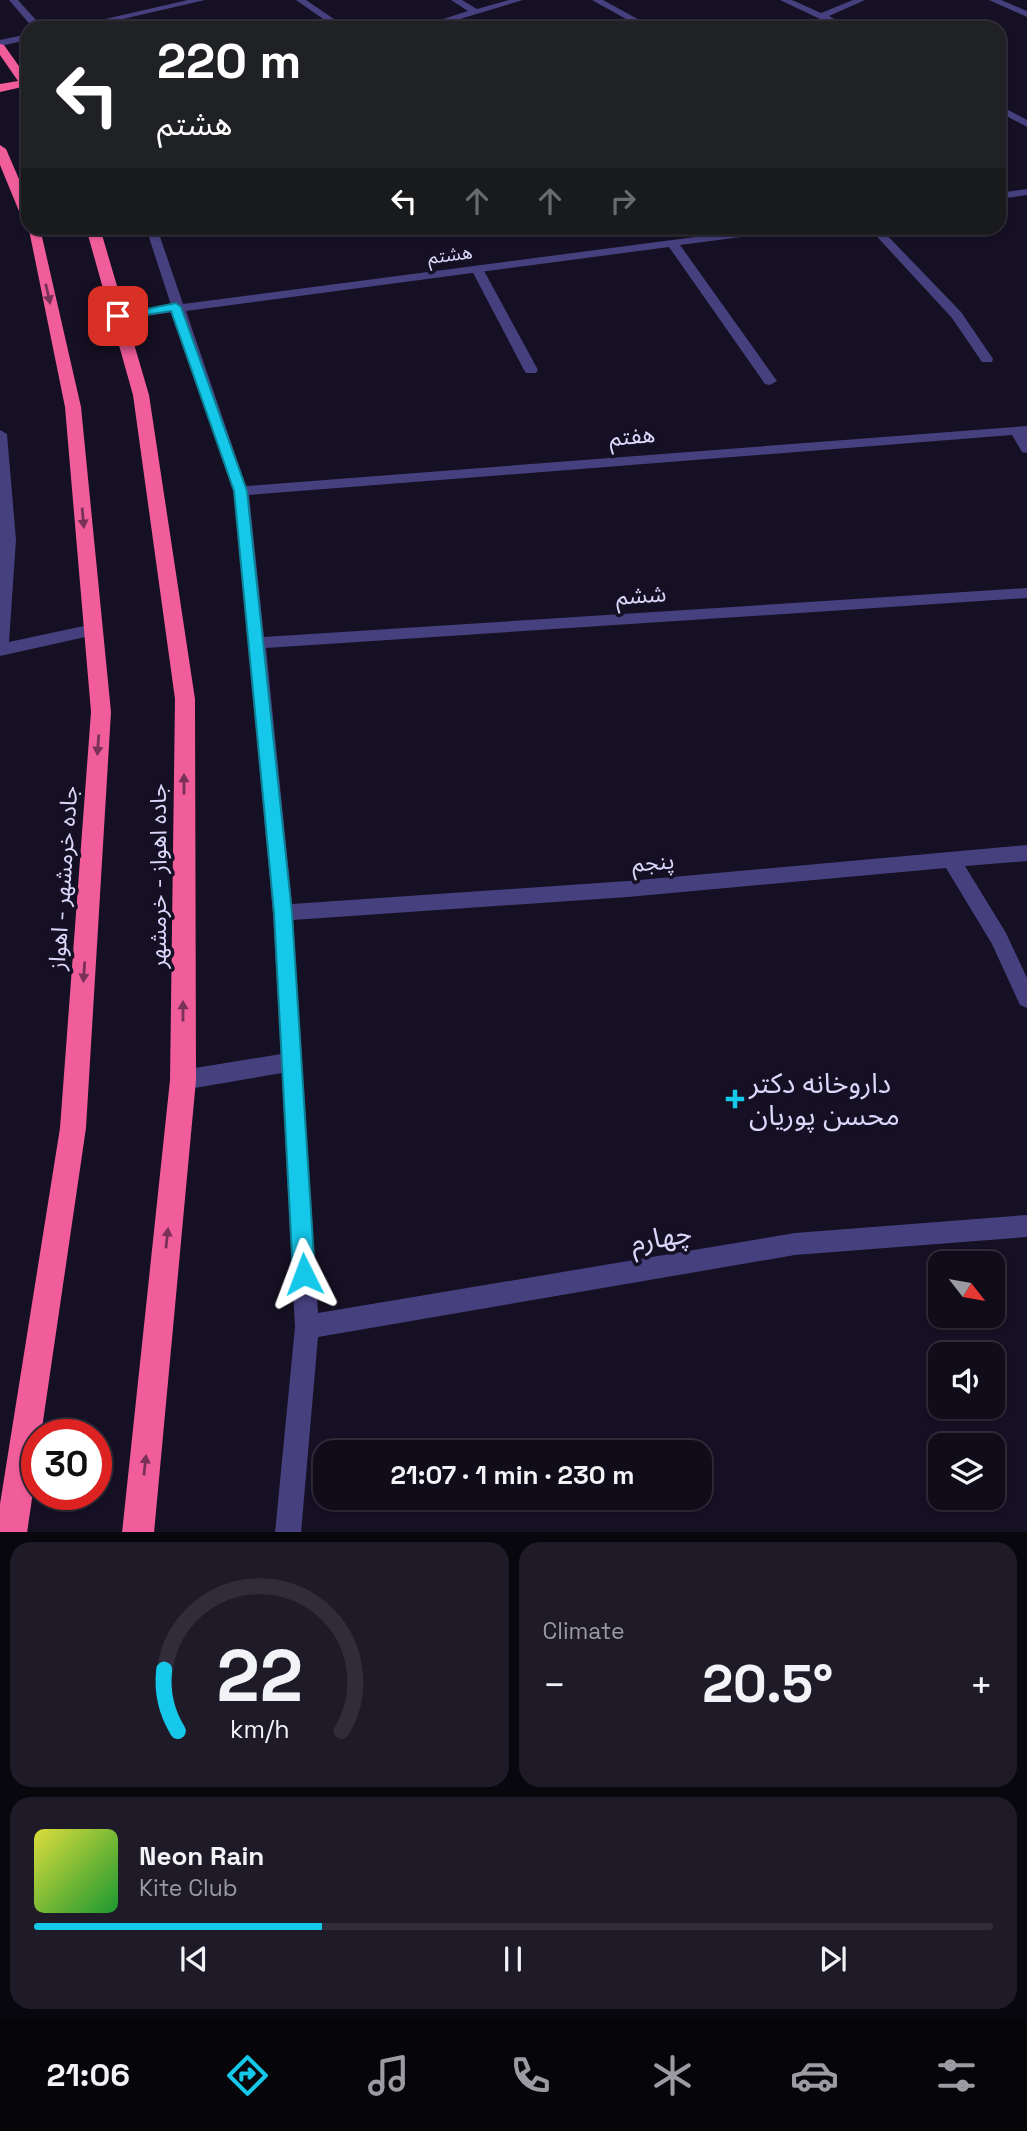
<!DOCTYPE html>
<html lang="en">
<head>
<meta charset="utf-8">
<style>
	body { margin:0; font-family:"Space Grotesk","Noto Sans Arabic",sans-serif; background:#1e1a27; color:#f1f3f6; height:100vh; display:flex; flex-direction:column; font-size:26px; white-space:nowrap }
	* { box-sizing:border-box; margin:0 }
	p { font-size:23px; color:#9c9ba2 }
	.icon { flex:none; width:38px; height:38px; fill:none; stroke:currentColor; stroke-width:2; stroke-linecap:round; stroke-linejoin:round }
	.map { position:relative; height:1532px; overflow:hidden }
	.details { display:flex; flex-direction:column; gap:10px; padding:10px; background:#09070e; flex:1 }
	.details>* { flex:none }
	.banner { position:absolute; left:21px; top:21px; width:985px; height:214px; border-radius:21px; box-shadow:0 2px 5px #0004,0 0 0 2px #302c39; background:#202124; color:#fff; overflow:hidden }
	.needle { width:46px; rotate:121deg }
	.fabs { position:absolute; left:928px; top:1251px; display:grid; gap:14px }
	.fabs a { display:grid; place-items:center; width:77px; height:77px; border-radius:14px; background:#100c1a; box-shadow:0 2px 5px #0004,0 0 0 2px #302c39; font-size:35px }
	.speed { position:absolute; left:21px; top:1419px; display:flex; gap:14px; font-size:35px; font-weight:700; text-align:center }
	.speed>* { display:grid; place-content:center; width:91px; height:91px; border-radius:50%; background:#100c1a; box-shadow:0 2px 5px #0004,0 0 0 2px #302c39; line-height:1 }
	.speed .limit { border:10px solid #d22; background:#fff; color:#111 }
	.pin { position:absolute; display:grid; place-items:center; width:60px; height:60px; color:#fff; margin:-30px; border-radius:14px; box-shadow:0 4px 10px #0006 }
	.me { position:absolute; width:77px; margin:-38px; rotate:357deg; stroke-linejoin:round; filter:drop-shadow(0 0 5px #0008) }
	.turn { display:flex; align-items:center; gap:24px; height:147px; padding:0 21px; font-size:32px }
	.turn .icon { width:91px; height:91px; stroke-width:2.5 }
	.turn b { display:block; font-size:49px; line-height:60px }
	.lanes { display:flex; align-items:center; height:66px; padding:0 21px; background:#0003; justify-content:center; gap:35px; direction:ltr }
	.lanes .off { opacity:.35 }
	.big { font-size:52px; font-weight:800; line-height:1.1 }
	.details .widget { flex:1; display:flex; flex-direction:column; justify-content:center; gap:10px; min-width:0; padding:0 24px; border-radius:21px; background:#1e1a27 }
	.details .dial { align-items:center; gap:0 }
	.dial svg { height:182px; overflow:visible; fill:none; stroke:#302c39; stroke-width:7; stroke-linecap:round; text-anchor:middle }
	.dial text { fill:#f1f3f6; stroke:none }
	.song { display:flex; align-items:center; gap:21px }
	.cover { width:84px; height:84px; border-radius:10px; background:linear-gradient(135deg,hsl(60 70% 55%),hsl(130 70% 35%)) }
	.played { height:7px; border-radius:4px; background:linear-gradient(90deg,#15c7e9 30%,#302c39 30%) }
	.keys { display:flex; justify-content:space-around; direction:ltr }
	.heat { display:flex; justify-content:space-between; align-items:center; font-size:38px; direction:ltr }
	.details .tiles { flex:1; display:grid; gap:10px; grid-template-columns:1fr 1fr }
	.widget:last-child { grid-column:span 2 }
	.trip { position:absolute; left:313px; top:1440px; width:399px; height:70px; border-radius:21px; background:#100c1a; box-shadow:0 2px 5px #0004,0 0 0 2px #302c39; font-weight:800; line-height:70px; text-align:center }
	.menu { display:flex; height:112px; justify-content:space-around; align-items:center; background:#06050a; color:#9c9ba2 }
	.menu .icon { width:49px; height:49px }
	.menu .on { color:#15c7e9 }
	.menu b { font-size:32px; color:#f1f3f6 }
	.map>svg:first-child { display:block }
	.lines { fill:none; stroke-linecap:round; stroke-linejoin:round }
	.lane { fill:#46407e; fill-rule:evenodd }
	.street { fill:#46407e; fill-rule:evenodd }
	.highway { fill:#f15c9a; fill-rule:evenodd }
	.oneway { fill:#783259 }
	.route { fill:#15c7e9; stroke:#0e8197; stroke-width:2 }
	.poi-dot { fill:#15c7e9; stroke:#151023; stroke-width:2.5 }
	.labels { text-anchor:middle; stroke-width:7; stroke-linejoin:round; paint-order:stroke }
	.far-street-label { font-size:19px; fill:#ddd6fb; stroke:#151023 }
	.street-label { font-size:23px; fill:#ddd6fb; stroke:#151023 }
	.near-poi-label { font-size:28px; fill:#ddd6fb; stroke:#151023; text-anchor:start }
	.near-street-label { font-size:28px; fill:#ddd6fb; stroke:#151023 }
</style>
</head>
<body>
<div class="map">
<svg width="1027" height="1533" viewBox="0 0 1027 1533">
	<rect width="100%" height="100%" fill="#151023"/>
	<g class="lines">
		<path class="lane" d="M473 266 483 269 538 370 536 373H526L524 370 471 269Z"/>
		<g class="street">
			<path d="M9 0H18L43 28H33Z"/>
			<path d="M188 0H205L84 28H66Z"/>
			<path d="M296 0H306L347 28H336Z"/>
			<path d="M451 0H462L477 9 509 0H523L430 28H415L468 11Z"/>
			<path d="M592 0H603L654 28H642Z"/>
			<path d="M780 0H792L821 13 853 0H865L829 16 851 28H839Z"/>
			<path d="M989 0H1001L1027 11V17Z"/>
			<path d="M28 34V40L0 46V40Z"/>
			<path d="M999 105 1027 120V127L999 112Z"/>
			<path d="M1027 189V195L999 199V193Z"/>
			<path d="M146 228H157L183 304 764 228H792L786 231 680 245 777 381 770 385 765 384 669 247 186 311 246 486 1027 426V453L1022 452 1012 435 249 495 264 637 1027 588V598L266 648 292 904 628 881 1027 845V861L965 866 1006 933 1027 978V1008L1020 1005 992 944 946 868 628 897 293 920 318 1313 795 1233 1027 1215V1237L795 1255 318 1337 301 1533H275L295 1327 282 1073 183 1090 176 1087 173 1080 176 1073 183 1070 281 1054 273 913 234 491 174 312 118 320 112 316 118 312 171 305Z"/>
			<path d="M869 228H880L961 312 993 359 992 362H982L952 318Z"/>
			<path d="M0 430 7 434 16 540 9 642 93 624 101 630 99 634 0 656Z"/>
		</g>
		<g class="highway">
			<path d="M0 44 4 45 28 79V91L22 87 0 92V84L18 81 0 55Z"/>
			<path d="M0 145 6 149 28 200V220L21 216 0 165Z"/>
			<path d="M28 225 40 228 81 407 111 712 86 1128 41 1435H37V1464L27 1533H0V1504L60 1128 91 712 65 407Z"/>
			<path d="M86 228H100L149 395 195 699 196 1080 154 1533H122L170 1080 175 699 133 395Z"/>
		</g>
	</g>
	<defs><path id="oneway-solid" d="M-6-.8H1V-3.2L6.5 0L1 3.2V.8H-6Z" transform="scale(1.75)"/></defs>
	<g class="oneway">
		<use href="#oneway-solid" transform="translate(48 294) rotate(77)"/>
		<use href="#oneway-solid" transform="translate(83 518) rotate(85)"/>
		<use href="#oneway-solid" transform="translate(98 745) rotate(94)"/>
		<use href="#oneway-solid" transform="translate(184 784) rotate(-90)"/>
		<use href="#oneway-solid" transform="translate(84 972) rotate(94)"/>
		<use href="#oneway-solid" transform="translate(183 1011) rotate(-90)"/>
		<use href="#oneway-solid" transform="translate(167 1238) rotate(-84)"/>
		<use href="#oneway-solid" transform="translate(145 1465) rotate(-84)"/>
	</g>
	<path class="route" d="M176 303 181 307 247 491 292 913 315 1274 311 1282 304 1285 297 1282 293 1274 274 913 234 491 171 311 118 319 112 316Z"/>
	<path class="poi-dot" d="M731.5 1088.5h7v7h7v7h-7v7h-7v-7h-7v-7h7z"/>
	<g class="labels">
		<g class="far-street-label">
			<text transform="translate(450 254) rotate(-7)" y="7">هشتم</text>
		</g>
		<g class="street-label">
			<text transform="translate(632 436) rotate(-5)" y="8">هفتم</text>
			<text transform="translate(641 595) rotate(-4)" y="8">ششم</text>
			<text transform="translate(653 862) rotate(-5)" y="8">پنجم</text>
			<text transform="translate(158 876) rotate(-90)" y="8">جاده اهواز - خرمشهر</text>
			<text transform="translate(63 878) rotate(-86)" y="8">جاده خرمشهر - اهواز</text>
		</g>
		<g class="near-poi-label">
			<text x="749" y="1093">داروخانه دکتر<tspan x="749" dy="32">محسن پوریان</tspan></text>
		</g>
		<g class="near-street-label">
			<text transform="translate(661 1237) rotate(-10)" y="10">چهارم</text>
		</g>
	</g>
</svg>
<div class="fabs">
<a><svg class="needle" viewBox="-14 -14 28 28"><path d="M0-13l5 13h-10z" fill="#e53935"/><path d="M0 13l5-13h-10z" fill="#9c9ba2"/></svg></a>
<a><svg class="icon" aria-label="sound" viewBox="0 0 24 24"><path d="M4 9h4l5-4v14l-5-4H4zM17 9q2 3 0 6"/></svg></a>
<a><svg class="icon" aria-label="layers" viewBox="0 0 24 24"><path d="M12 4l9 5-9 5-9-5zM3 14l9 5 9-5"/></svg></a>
</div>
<div class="speed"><div class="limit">30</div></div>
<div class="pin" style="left:118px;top:316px;background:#d93025"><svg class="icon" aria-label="arrive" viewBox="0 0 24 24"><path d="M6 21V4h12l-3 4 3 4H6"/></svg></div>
<svg class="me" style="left:304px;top:1274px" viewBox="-20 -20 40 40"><path d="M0-17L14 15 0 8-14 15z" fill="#15c7e9" stroke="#fff" stroke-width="4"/></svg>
<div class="trip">21:07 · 1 min · 230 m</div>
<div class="banner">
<div class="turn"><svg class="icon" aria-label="left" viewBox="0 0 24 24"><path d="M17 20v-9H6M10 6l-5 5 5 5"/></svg><div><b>220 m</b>هشتم</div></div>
<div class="lanes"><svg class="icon" aria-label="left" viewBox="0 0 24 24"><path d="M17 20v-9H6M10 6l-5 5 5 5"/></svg><svg class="icon off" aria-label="ahead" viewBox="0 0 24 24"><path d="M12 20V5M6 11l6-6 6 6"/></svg><svg class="icon off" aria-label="ahead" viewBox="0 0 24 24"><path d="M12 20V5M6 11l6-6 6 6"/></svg><svg class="icon off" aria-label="right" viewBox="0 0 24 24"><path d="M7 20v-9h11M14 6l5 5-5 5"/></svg></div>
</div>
</div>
<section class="details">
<div class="tiles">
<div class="widget dial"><svg viewBox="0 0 100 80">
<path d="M14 69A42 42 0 1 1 86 69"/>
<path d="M14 69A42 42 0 0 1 8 42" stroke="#15c7e9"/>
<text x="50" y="56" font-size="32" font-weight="700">22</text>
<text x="50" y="72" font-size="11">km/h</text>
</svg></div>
<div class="widget"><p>Climate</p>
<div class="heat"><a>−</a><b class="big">20.5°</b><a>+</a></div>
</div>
<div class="widget">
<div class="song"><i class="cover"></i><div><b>Neon Rain</b><p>Kite Club</p></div></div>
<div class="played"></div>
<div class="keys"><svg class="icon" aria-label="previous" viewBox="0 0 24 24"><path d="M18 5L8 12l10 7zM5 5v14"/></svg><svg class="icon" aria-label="pause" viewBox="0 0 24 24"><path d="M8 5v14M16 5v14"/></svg><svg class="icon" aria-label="next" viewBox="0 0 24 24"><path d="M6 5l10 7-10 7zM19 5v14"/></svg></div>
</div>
</div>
</section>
<nav class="menu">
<b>21:06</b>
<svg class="icon on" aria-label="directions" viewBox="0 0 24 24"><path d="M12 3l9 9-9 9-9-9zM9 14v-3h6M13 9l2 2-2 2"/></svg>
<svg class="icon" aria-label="music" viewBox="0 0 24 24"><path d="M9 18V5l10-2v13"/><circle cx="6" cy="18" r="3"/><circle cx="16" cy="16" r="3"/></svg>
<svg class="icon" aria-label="phone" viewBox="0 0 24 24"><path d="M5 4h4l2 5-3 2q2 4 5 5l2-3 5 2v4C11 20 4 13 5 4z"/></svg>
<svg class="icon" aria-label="climate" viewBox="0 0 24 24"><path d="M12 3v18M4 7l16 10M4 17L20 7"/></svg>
<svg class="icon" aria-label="car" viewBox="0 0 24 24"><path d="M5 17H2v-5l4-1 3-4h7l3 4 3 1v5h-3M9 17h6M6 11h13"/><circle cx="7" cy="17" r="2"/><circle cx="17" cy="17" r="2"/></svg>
<svg class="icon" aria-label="filters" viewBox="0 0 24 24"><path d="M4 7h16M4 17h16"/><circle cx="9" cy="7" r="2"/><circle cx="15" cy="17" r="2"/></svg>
</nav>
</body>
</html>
